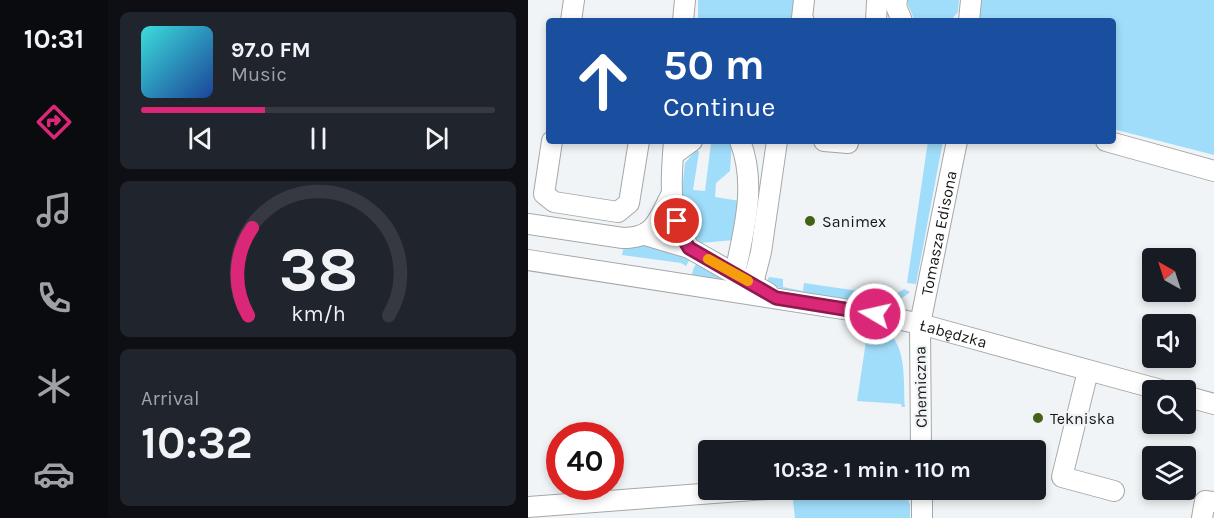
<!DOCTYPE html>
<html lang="en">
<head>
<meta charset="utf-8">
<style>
	body { margin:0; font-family:Karla,sans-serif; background:#20242c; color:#f1f3f6; height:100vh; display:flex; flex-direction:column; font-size:22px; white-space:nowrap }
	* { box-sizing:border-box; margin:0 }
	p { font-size:20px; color:#9ea1a6 }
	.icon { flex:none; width:33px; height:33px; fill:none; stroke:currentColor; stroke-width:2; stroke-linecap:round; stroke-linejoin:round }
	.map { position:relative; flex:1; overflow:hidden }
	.drawer { display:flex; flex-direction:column; gap:12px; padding:12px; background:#0d0f14; width:420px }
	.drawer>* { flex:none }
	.guide { position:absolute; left:18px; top:18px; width:570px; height:126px; border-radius:6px; box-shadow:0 3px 9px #0003; background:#1a4fa0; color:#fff; overflow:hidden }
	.needle { width:39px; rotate:321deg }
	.tools { position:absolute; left:614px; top:248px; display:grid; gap:12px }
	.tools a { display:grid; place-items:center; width:54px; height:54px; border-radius:6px; background:#171b24; box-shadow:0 3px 9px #0003; font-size:30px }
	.speed { position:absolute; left:18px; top:422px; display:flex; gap:12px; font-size:30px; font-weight:700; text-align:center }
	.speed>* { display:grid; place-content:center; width:78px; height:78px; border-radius:50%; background:#171b24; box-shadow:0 3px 9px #0003; line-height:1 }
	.speed .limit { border:9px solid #d22; background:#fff; color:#111 }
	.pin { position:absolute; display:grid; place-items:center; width:51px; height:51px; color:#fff; margin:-26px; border:3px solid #fff; border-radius:50%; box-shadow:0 2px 6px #0007 }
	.me { position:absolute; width:66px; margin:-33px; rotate:279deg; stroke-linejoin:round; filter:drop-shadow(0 0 4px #0008) }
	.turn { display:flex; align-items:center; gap:21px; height:126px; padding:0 18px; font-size:27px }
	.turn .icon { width:78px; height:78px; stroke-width:2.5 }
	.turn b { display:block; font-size:42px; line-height:51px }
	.big { font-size:45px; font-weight:700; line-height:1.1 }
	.drawer .card { flex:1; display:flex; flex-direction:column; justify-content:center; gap:9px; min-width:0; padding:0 21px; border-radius:9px; background:#20242c }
	.drawer .dial { align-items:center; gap:0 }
	.dial svg { height:156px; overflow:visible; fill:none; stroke:#363941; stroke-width:7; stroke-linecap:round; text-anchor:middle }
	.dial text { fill:#f1f3f6; stroke:none }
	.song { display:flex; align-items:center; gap:18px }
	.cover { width:72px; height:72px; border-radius:9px; background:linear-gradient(135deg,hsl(180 70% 55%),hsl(220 70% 35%)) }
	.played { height:6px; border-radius:3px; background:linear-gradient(90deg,#db2777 35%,#363941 35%) }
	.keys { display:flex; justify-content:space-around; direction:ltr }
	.trip { position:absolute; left:170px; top:440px; width:348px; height:60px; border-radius:6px; background:#171b24; box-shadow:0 3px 9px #0003; font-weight:700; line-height:60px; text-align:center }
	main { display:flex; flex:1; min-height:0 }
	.menu { display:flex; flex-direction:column; width:108px; justify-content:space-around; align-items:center; background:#090b0e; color:#9ea1a6 }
	.menu .icon { width:42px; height:42px }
	.menu .active { color:#db2777 }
	.menu b { font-size:27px; color:#f1f3f6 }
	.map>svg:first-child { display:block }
	.green { fill:#a0ddfa }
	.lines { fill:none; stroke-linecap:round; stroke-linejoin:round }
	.minor-casing { stroke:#a5a8a9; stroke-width:22 }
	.minor { stroke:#fff; stroke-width:20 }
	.route-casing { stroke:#8e194d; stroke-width:15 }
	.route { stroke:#db2777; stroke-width:10 }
	.slow { stroke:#f59e0b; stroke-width:10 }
	.poi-dot { fill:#436216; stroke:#f0f4f6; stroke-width:2 }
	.labels { text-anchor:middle; stroke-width:4.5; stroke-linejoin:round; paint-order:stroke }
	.poi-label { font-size:16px; fill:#151616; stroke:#f0f4f6; text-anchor:start }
	.street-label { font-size:16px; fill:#151616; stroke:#f0f4f6 }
</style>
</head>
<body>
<main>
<nav class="menu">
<b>10:31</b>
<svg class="icon active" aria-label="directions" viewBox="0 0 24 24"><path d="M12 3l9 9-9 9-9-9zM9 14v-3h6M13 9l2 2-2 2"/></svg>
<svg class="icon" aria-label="music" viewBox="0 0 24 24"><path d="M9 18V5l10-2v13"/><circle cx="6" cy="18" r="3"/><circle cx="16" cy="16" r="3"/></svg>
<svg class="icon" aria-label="phone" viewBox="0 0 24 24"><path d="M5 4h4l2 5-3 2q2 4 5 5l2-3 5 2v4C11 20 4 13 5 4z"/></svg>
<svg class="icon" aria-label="climate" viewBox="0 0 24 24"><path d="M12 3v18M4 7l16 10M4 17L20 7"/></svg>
<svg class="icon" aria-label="car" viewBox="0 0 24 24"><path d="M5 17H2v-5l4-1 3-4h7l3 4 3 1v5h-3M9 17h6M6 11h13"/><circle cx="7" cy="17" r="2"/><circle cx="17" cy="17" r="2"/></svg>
</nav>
<section class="drawer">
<div class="card">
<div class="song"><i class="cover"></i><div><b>97.0 FM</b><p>Music</p></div></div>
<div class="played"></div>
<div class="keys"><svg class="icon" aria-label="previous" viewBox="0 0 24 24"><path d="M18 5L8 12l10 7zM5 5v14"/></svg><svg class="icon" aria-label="pause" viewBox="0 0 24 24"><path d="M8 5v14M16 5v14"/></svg><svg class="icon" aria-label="next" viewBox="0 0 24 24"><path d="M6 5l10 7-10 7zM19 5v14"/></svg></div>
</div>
<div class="card dial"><svg viewBox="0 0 100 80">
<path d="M14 69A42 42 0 1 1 86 69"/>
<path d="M14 69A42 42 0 0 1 16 24" stroke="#db2777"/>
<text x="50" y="56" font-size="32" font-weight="700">38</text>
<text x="50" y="72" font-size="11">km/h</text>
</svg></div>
<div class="card"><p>Arrival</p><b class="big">10:32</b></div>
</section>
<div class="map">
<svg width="686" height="518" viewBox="0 0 686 518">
	<rect width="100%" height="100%" fill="#f0f4f6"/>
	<g class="green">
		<path d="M170 0H268V21H196L195 19 179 18 178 21H170Z"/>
		<path d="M380 0H431L430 12 422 21H387L380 5Z"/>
		<path d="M443 0H686V155L585 129V21H441Z"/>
		<path d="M188 141H204L202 171 188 183 187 197 212 201 206 240 173 243 158 228 153 200 157 163 169 149 171 152 165 190 177 191 183 143Z"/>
		<path d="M400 141H415L388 284 379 283Z"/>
		<path d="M119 242 164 255 158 266 153 263 94 255 96 246Z"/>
		<path d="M172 259 214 284 163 277 166 267Z"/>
		<path d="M241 277 255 279V287L275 291 276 283 365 296 376 289 382 292C370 302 362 303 346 302V307L248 287 239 281Z"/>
		<path d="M348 326C381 336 375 380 377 407H374L373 404 329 401 340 328Z"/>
		<path d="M302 489H376L382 505V518H267L264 492Z"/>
	</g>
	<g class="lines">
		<defs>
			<g id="minor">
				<path d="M276 0 274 18 276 21"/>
				<path d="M369 0 368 6 374 21"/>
				<path d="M43 21 46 0"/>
				<path d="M155 21 157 0"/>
				<path d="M348 21 349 2"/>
				<path d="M441 21 443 0"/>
				<path d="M24 141 16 194 26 202 90 212 101 203 111 141"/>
				<path d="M146 141C143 181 139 212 161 248"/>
				<path d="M296 141 320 143"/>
				<path d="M578 141 686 171"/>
				<path d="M145 155 164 141"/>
				<path d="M0 224 95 238C127 238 130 220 143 195"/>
				<path d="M117 235 161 248 240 293"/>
				<path id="s1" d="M0 260 347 314 392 324 633 390"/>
				<path d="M207 273C216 230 229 184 212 141"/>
				<path d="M225 283 233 252 249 141"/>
				<path d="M560 371 534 477 586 491"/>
				<path d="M657 396 686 404"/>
				<path id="s2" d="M393 450 392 324 429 141"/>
				<path d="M394 489V518"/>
				<path d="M0 507 240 489"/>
				<path d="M674 518 677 501 686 502"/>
			</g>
		</defs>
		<use href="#minor" class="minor-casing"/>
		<use href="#minor" class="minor"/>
	</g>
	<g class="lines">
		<defs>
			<path id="route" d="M149 221 151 231 161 248 248 298 347 314"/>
		</defs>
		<use href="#route" class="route-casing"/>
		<use href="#route" class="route"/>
		<path class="slow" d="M180 259 220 281"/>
	</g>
	<g class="poi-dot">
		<circle cx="282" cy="221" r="6"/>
		<circle cx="510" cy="418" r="6"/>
	</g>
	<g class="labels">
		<g class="poi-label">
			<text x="294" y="227">Sanimex</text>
			<text x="522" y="424">Tekniska</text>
		</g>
		<g class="street-label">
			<text dy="6" stroke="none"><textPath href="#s2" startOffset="219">Tomasza Edisona</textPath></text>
			<text dy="6" stroke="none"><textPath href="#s1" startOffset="432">Łabędzka</textPath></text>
			<text transform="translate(392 387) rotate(-91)" y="6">Chemiczna</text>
		</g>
	</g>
</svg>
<div class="tools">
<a><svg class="needle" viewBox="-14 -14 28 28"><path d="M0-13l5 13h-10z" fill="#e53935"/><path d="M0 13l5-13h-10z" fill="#9ea1a6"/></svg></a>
<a><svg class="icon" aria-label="sound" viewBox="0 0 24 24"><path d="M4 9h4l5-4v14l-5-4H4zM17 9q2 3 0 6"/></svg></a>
<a><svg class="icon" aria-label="search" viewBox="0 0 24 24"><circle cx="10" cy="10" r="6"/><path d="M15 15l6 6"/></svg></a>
<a><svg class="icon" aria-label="layers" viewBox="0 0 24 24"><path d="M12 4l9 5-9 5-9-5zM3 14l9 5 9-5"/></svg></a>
</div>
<div class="speed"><div class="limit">40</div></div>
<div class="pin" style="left:149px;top:221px;background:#d93025"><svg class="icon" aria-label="arrive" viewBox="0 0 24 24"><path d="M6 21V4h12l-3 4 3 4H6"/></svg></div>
<svg class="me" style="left:347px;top:314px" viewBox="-20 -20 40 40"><circle r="17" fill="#db2777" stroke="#fff" stroke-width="3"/><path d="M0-11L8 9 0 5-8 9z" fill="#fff"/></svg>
<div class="trip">10:32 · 1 min · 110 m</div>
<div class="guide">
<div class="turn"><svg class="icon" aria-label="ahead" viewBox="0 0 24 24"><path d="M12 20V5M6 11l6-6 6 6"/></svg><div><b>50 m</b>Continue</div></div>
</div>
</div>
</main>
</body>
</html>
